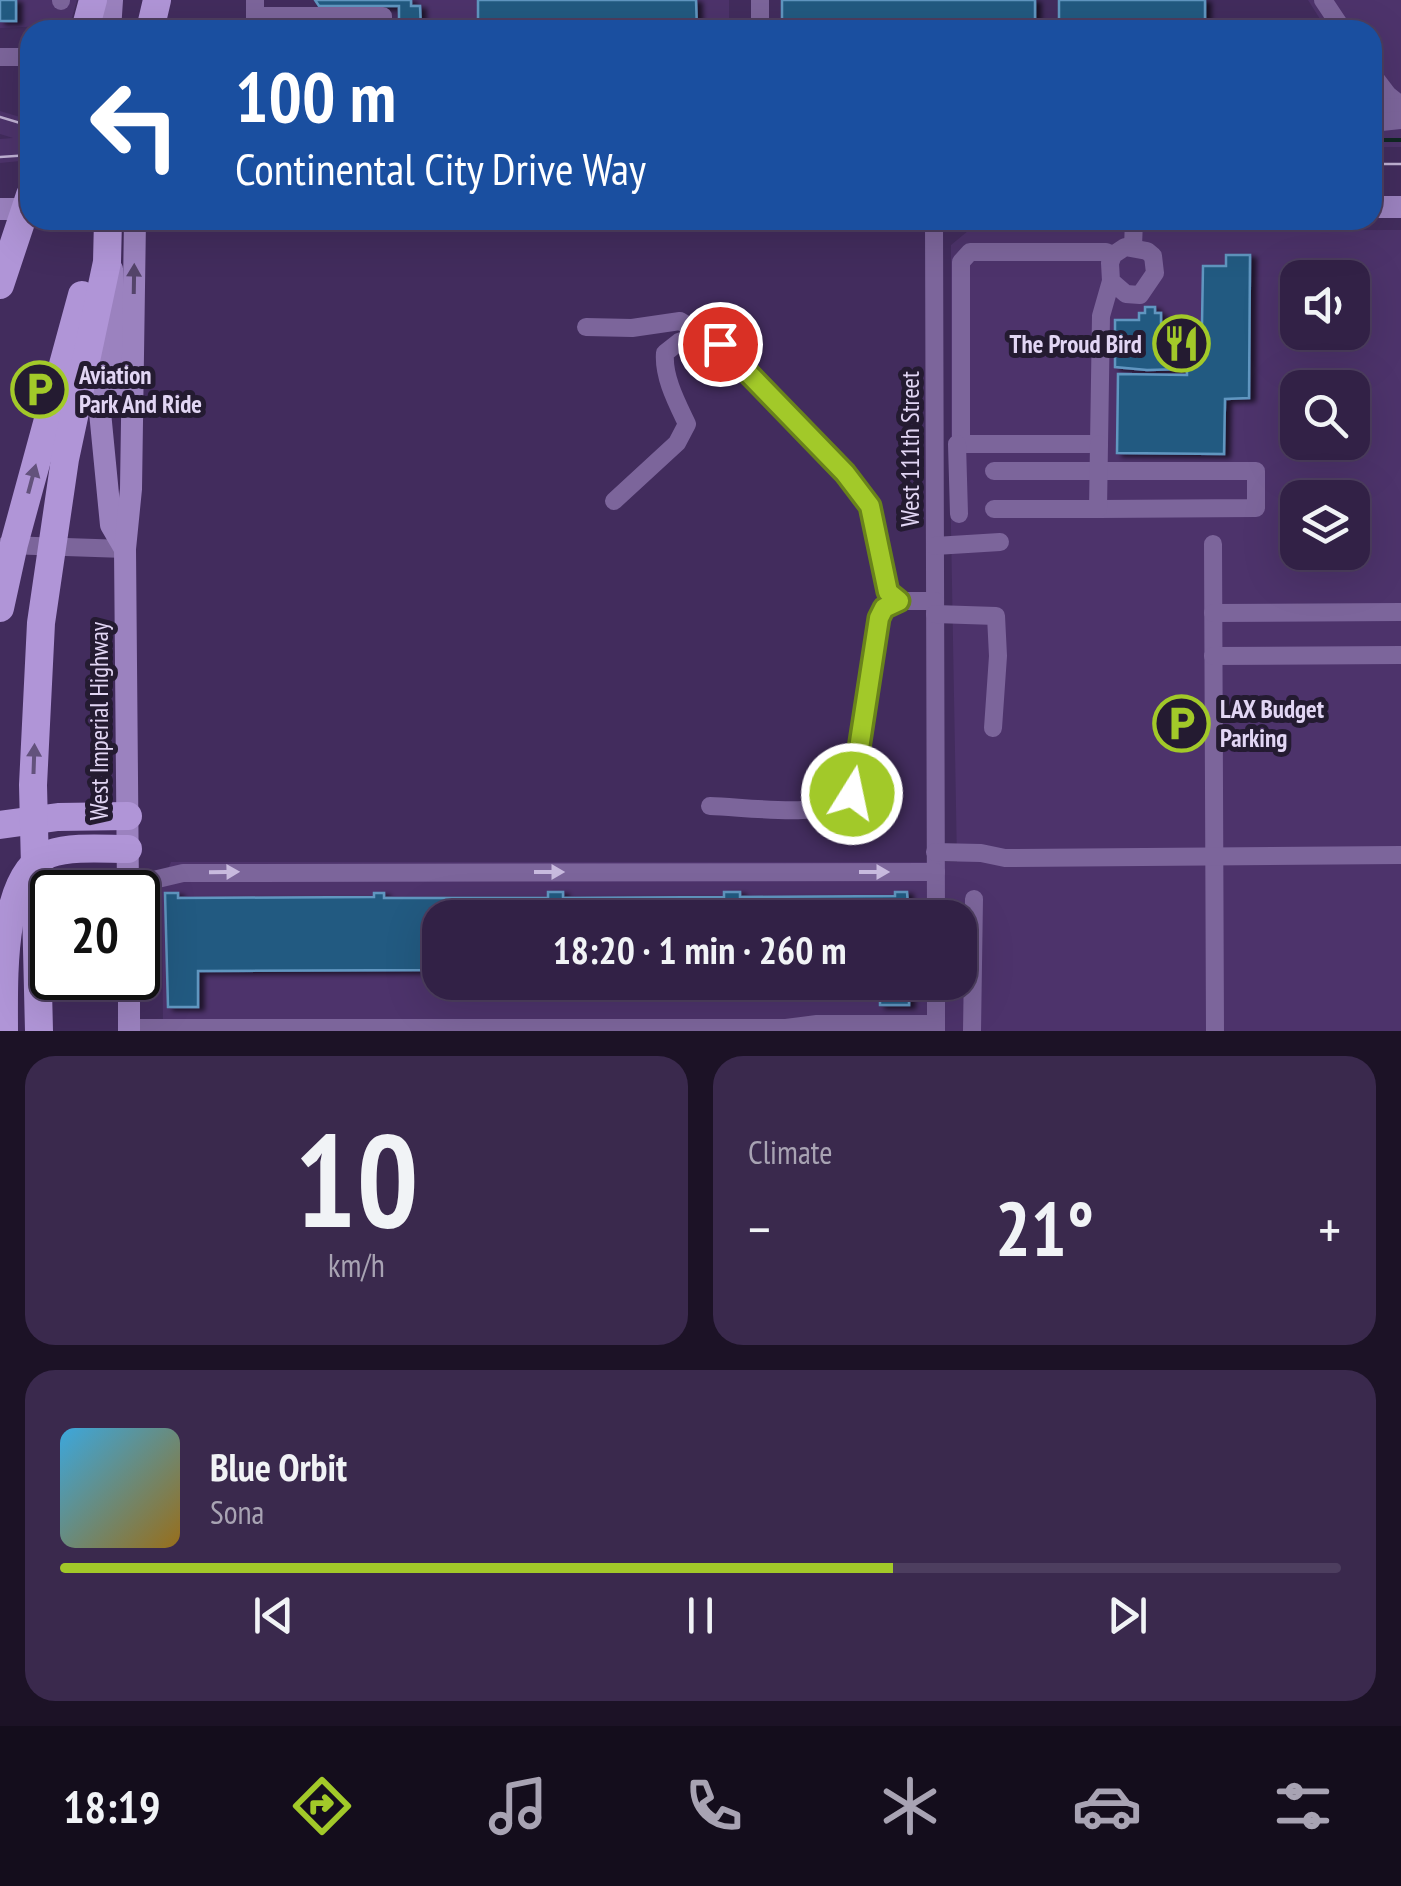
<!DOCTYPE html>
<html lang="en">
<head>
<meta charset="utf-8">
<style>
	body { margin:0; font-family:"PT Sans Narrow",sans-serif; background:#3a294d; color:#f1f3f6; height:100vh; display:flex; flex-direction:column; font-size:38px; white-space:nowrap }
	* { box-sizing:border-box; margin:0 }
	p { font-size:32px; color:#a8a3b3 }
	.icon { flex:none; width:55px; height:55px; fill:none; stroke:currentColor; stroke-width:2; stroke-linecap:round; stroke-linejoin:round }
	.map { position:relative; height:1031px; overflow:hidden }
	.panel { display:flex; flex-direction:column; gap:25px; padding:25px; background:#1c1226; flex:1 }
	.panel>* { flex:none }
	.guide { position:absolute; left:20px; top:20px; width:1362px; height:210px; border-radius:30px; box-shadow:0 10px 40px #0002,0 0 0 2px #4d3e5f; background:#1a4fa0; color:#fff; overflow:hidden }
	.buttons { position:absolute; left:1280px; top:260px; display:grid; gap:20px }
	.buttons a { display:grid; place-items:center; width:90px; height:90px; border-radius:20px; background:#322146; box-shadow:0 10px 40px #0002,0 0 0 2px #4d3e5f; font-size:50px }
	.speed { position:absolute; left:30px; top:870px; display:flex; gap:20px; font-size:50px; font-weight:700; text-align:center }
	.speed>* { display:grid; place-content:center; width:130px; height:130px; border-radius:50%; background:#322146; box-shadow:0 10px 40px #0002,0 0 0 2px #4d3e5f; line-height:1 }
	.speed .limit { border:5px solid #111; border-radius:15px; background:#fff; color:#111 }
	.pin { position:absolute; display:grid; place-items:center; width:85px; height:85px; color:#fff; margin:-42px; border:5px solid #fff; border-radius:50%; box-shadow:0 2px 10px #0007 }
	.me { position:absolute; width:110px; margin:-55px; rotate:10deg; stroke-linejoin:round; filter:drop-shadow(0 0 8px #0008) }
	.turn { display:flex; align-items:center; gap:35px; height:210px; padding:0 50px; font-size:45px }
	.turn .icon { width:130px; height:130px; stroke-width:2.5 }
	.turn b { display:block; font-size:70px; line-height:85px }
	.big { font-size:75px; font-weight:600; line-height:1.1 }
	.panel .card { flex:1; display:flex; flex-direction:column; justify-content:center; gap:15px; min-width:0; padding:0 35px; border-radius:30px; background:#3a294d }
	.panel .dial { align-items:center; gap:0 }
	.dial b { font-size:130px; line-height:1 }
	.song { display:flex; align-items:center; gap:30px }
	.cover { width:120px; height:120px; border-radius:15px; background:linear-gradient(135deg,hsl(200 70% 55%),hsl(40 70% 35%)) }
	.played { height:10px; border-radius:5px; background:linear-gradient(90deg,#a2c929 65%,#4d3e5f 65%) }
	.keys { display:flex; justify-content:space-around; direction:ltr }
	.heat { display:flex; justify-content:space-between; align-items:center; font-size:55px; direction:ltr }
	.panel .tiles { flex:1; display:grid; gap:25px; grid-template-columns:1fr 1fr }
	.card:last-child { grid-column:span 2 }
	.trip { position:absolute; left:422px; top:900px; width:555px; height:100px; border-radius:30px; background:#322146; box-shadow:0 10px 40px #0002,0 0 0 2px #4d3e5f; font-weight:600; line-height:100px; text-align:center }
	.menu { display:flex; height:160px; justify-content:space-around; align-items:center; background:#140d1c; color:#a8a3b3 }
	.menu .icon { width:70px; height:70px }
	.menu .on { color:#a2c929 }
	.menu b { font-size:45px; color:#f1f3f6 }
	.map>svg:first-child { display:block }
	.built { fill:#4d336b; fill-rule:evenodd }
	.lines { fill:none; stroke-linecap:round; stroke-linejoin:round }
	.stream { stroke:#102723; stroke-width:4 }
	.building { fill:#225a81; stroke:#6096c0; stroke-width:2.5; filter:url(#shadow) }
	.minor { stroke:#7c659b; stroke-width:18 }
	.major { stroke:#9b82bf; stroke-width:22 }
	.highway { stroke:#b095d7; stroke-width:28 }
	.tram { stroke:#c0b2d4; stroke-width:2.5 }
	.oneway { fill:#54446a }
	.oneway2 { fill:#63527c }
	.oneway3 { fill:#c8bade }
	.route-casing { stroke:#69831b; stroke-width:25 }
	.route { stroke:#a2c929; stroke-width:18 }
	.labels { text-anchor:middle; stroke-width:10; stroke-linejoin:round; paint-order:stroke }
	.poi-label { font-size:25px; font-weight:bold; fill:#e2d6f4; stroke:#241b31; text-anchor:start }
	.street-label { font-size:25px; fill:#e2d6f4; stroke:#241b31 }
</style>
</head>
<body>
<div class="map">
<svg width="1401" height="1031" viewBox="0 0 1401 1031">
	<defs>
		<filter id="shadow"><feDropShadow dx="5.5" dy="3" stdDeviation="2.5" flood-color="#0009"/></filter>
	</defs>
	<rect width="100%" height="100%" fill="#422c5d"/>
	<g class="built">
		<path d="M0 0H77L70 25 0 28Z"/>
		<path d="M406 0H729V30H405Z"/>
		<path d="M1308 0H1401V147H1373L1372 30H1327Z"/>
		<path d="M0 111 30 120V160L0 163V139L13 138 0 134Z"/>
		<path d="M1401 230V1031H163L162 883 171 862H957L951 529V245L968 231ZM1298 278H1352V332H1298ZM1298 388H1352V442H1298ZM1298 498H1352V552H1298ZM440 918H960V982H440Z"/>
	</g>
	<g class="lines">
		<path class="stream" d="M1372 140H1401"/>
	</g>
	<g class="building">
		<rect x="0" y="0" width="16" height="21"/>
		<path d="M315 0H411V6H420L421 30H399V6H319Z"/>
		<path d="M478 0H696L697 30H478Z"/>
		<rect x="782" y="0" width="253" height="30"/>
		<rect x="1059" y="0" width="146" height="30"/>
		<path d="M1226 255H1250L1249 398 1225 399 1224 454 1117 453 1118 374 1187 375V369L1147 370 1115 367V320H1139V313H1145V307H1155V313H1161V324H1202L1203 266H1226Z"/>
		<path d="M548 892H563V898L724 897V892H740V897L895 896V892H907L909 918H440V970L198 971V1007H168L165 893H178V898L374 897V893H384V898H548Z"/>
		<rect x="880" y="982" width="29" height="23"/>
	</g>
	<g class="lines">
		<g class="minor">
			<path d="M760 0V30"/>
			<path d="M1323 0 1343 30"/>
			<path d="M61 1V0"/>
			<path d="M255 16H383V30"/>
			<path d="M255 30V0"/>
			<path d="M0 57H30"/>
			<path d="M1372 74 1388 95 1401 105"/>
			<path d="M1372 108 1401 107"/>
			<path d="M1372 123 1401 120"/>
			<path d="M934 220 936 918"/>
			<path d="M1133 247 1134 220"/>
			<path d="M1111 281 1126 294 1140 295 1155 273 1153 256 1147 251 1125 247 1113 255 1110 263 1111 281 1101 316 1099 444H961V262L970 252H1106L1113 255"/>
			<path d="M586 327 632 328 680 321 720 345 845 473 870 506 889 592 899 601H935"/>
			<path d="M957 444 959 514"/>
			<path d="M994 471H1256V508L1098 509"/>
			<path d="M614 501 677 443 687 424C677 403 663 377 665 353L679 342 701 334"/>
			<path d="M994 509H1098L1099 444"/>
			<path d="M1213 544 1215 1031"/>
			<path d="M6 545 125 549"/>
			<path d="M935 546 1000 542"/>
			<path d="M1213 613 1401 612"/>
			<path d="M935 614 996 616 998 656 993 728"/>
			<path d="M1213 656 1401 655"/>
			<path d="M710 806C746 807 817 818 848 800L855 781 879 618 884 608 899 601"/>
			<path d="M935 852 981 853 1005 858 1401 855"/>
			<path d="M128 886 183 873 936 872"/>
			<path d="M130 1028H786L817 1024H936"/>
			<path d="M936 1031V982"/>
			<path d="M972 1031 974 899"/>
		</g>
		<g class="major">
			<path d="M110 30 112 0"/>
			<path d="M1372 207H1401"/>
			<path d="M0 209H30"/>
			<path d="M112 269 118 402"/>
			<path d="M98 338 100 412 111 525 125 549"/>
			<path d="M128 892 125 549 131 489 135 220"/>
			<path d="M129 978V1031"/>
		</g>
		<g class="highway">
			<path d="M85 30 93 0"/>
			<path d="M150 30 157 0"/>
			<path d="M0 285 30 195"/>
			<path d="M0 608 14 544 82 295"/>
			<path d="M0 825 58 817 128 816"/>
			<path d="M4 1031C4 978 0 874 49 854 73 846 103 849 128 849"/>
			<path d="M39 1031 33 785 41 623 65 459 107 262 108 220"/>
		</g>
		<g class="tram">
			<path d="M0 117 30 126"/>
			<path d="M0 157 30 155"/>
			<path d="M1372 164H1401"/>
		</g>
	</g>
	<defs><path id="oneway-solid" d="M-6-.8H1V-3.2L6.5 0L1 3.2V.8H-6Z" transform="scale(2.5)"/></defs>
	<use class="oneway" href="#oneway-solid" transform="translate(134 279) rotate(-89)"/>
	<g class="oneway2">
		<use href="#oneway-solid" transform="translate(32 479) rotate(-75)"/>
		<use href="#oneway-solid" transform="translate(34 759) rotate(-88)"/>
	</g>
	<g class="oneway3">
		<use href="#oneway-solid" transform="translate(224 872) rotate(-1)"/>
		<use href="#oneway-solid" transform="translate(549 872)"/>
		<use href="#oneway-solid" transform="translate(874 872)"/>
	</g>
	<g class="lines">
		<defs>
			<path id="route" d="M720 344 845 473 870 506 888 592 899 601 884 608 879 618 852 794"/>
		</defs>
		<use href="#route" class="route-casing"/>
		<use href="#route" class="route"/>
	</g>
	<defs>
		<symbol id="restaurant-ring" viewBox="-11 -11 22 22"><circle r="9.5" fill="#241b31" stroke="#a2c929" stroke-width="1.5"/><path d="M-5-6h1v4h1v-4h1v4h1v-4h1v5L-1.5 .5V6h-2V.5L-5-1ZM5-6V6H3V1.5H1.5Q1.5-4 5-6Z" fill="#a2c929"/></symbol>
		<symbol id="parking-ring" viewBox="-11 -11 22 22"><circle r="9.5" fill="#241b31" stroke="#a2c929" stroke-width="1.5"/><path d="M-3.5-5.5H1a3.5 3.5 0 0 1 0 7H-1V5.5H-3.5ZM-1-3.4V-.6H.8a1.4 1.4 0 0 0 0-2.8Z" fill="#a2c929"/></symbol>
	</defs>
	<g fill-rule="evenodd">
		<use href="#restaurant-ring" x="1150" y="312" width="63" height="63"/>
		<use href="#parking-ring" x="8" y="358" width="63" height="63"/>
		<use href="#parking-ring" x="1150" y="692" width="63" height="63"/>
	</g>
	<g class="labels">
		<g class="poi-label">
			<text x="1142" y="353" text-anchor="end">The Proud Bird</text>
			<text x="79" y="384">Aviation<tspan x="79" dy="29">Park And Ride</tspan></text>
			<text x="1220" y="718">LAX Budget<tspan x="1220" dy="29">Parking</tspan></text>
		</g>
		<g class="street-label">
			<text transform="translate(910 449) rotate(-90)" y="9">West 111th Street</text>
			<text transform="translate(99 721) rotate(-90)" y="9">West Imperial Highway</text>
		</g>
	</g>
</svg>
<div class="buttons">
<a><svg class="icon" aria-label="sound" viewBox="0 0 24 24"><path d="M4 9h4l5-4v14l-5-4H4zM17 9q2 3 0 6"/></svg></a>
<a><svg class="icon" aria-label="search" viewBox="0 0 24 24"><circle cx="10" cy="10" r="6"/><path d="M15 15l6 6"/></svg></a>
<a><svg class="icon" aria-label="layers" viewBox="0 0 24 24"><path d="M12 4l9 5-9 5-9-5zM3 14l9 5 9-5"/></svg></a>
</div>
<div class="speed"><div class="limit">20</div></div>
<div class="pin" style="left:720px;top:344px;background:#d93025"><svg class="icon" aria-label="arrive" viewBox="0 0 24 24"><path d="M6 21V4h12l-3 4 3 4H6"/></svg></div>
<svg class="me" style="left:852px;top:794px" viewBox="-20 -20 40 40"><circle r="17" fill="#a2c929" stroke="#fff" stroke-width="3"/><path d="M0-11L8 9 0 5-8 9z" fill="#fff"/></svg>
<div class="trip">18:20 · 1 min · 260 m</div>
<div class="guide">
<div class="turn"><svg class="icon" aria-label="left" viewBox="0 0 24 24"><path d="M17 20v-9H6M10 6l-5 5 5 5"/></svg><div><b>100 m</b>Continental City Drive Way</div></div>
</div>
</div>
<section class="panel">
<div class="tiles">
<div class="card dial"><b>10</b><p>km/h</p></div>
<div class="card"><p>Climate</p>
<div class="heat"><a>−</a><b class="big">21°</b><a>+</a></div>
</div>
<div class="card">
<div class="song"><i class="cover"></i><div><b>Blue Orbit</b><p>Sona</p></div></div>
<div class="played"></div>
<div class="keys"><svg class="icon" aria-label="previous" viewBox="0 0 24 24"><path d="M18 5L8 12l10 7zM5 5v14"/></svg><svg class="icon" aria-label="pause" viewBox="0 0 24 24"><path d="M8 5v14M16 5v14"/></svg><svg class="icon" aria-label="next" viewBox="0 0 24 24"><path d="M6 5l10 7-10 7zM19 5v14"/></svg></div>
</div>
</div>
</section>
<nav class="menu">
<b>18:19</b>
<svg class="icon on" aria-label="directions" viewBox="0 0 24 24"><path d="M12 3l9 9-9 9-9-9zM9 14v-3h6M13 9l2 2-2 2"/></svg>
<svg class="icon" aria-label="music" viewBox="0 0 24 24"><path d="M9 18V5l10-2v13"/><circle cx="6" cy="18" r="3"/><circle cx="16" cy="16" r="3"/></svg>
<svg class="icon" aria-label="phone" viewBox="0 0 24 24"><path d="M5 4h4l2 5-3 2q2 4 5 5l2-3 5 2v4C11 20 4 13 5 4z"/></svg>
<svg class="icon" aria-label="climate" viewBox="0 0 24 24"><path d="M12 3v18M4 7l16 10M4 17L20 7"/></svg>
<svg class="icon" aria-label="car" viewBox="0 0 24 24"><path d="M5 17H2v-5l4-1 3-4h7l3 4 3 1v5h-3M9 17h6M6 11h13"/><circle cx="7" cy="17" r="2"/><circle cx="17" cy="17" r="2"/></svg>
<svg class="icon" aria-label="filters" viewBox="0 0 24 24"><path d="M4 7h16M4 17h16"/><circle cx="9" cy="7" r="2"/><circle cx="15" cy="17" r="2"/></svg>
</nav>
</body>
</html>
